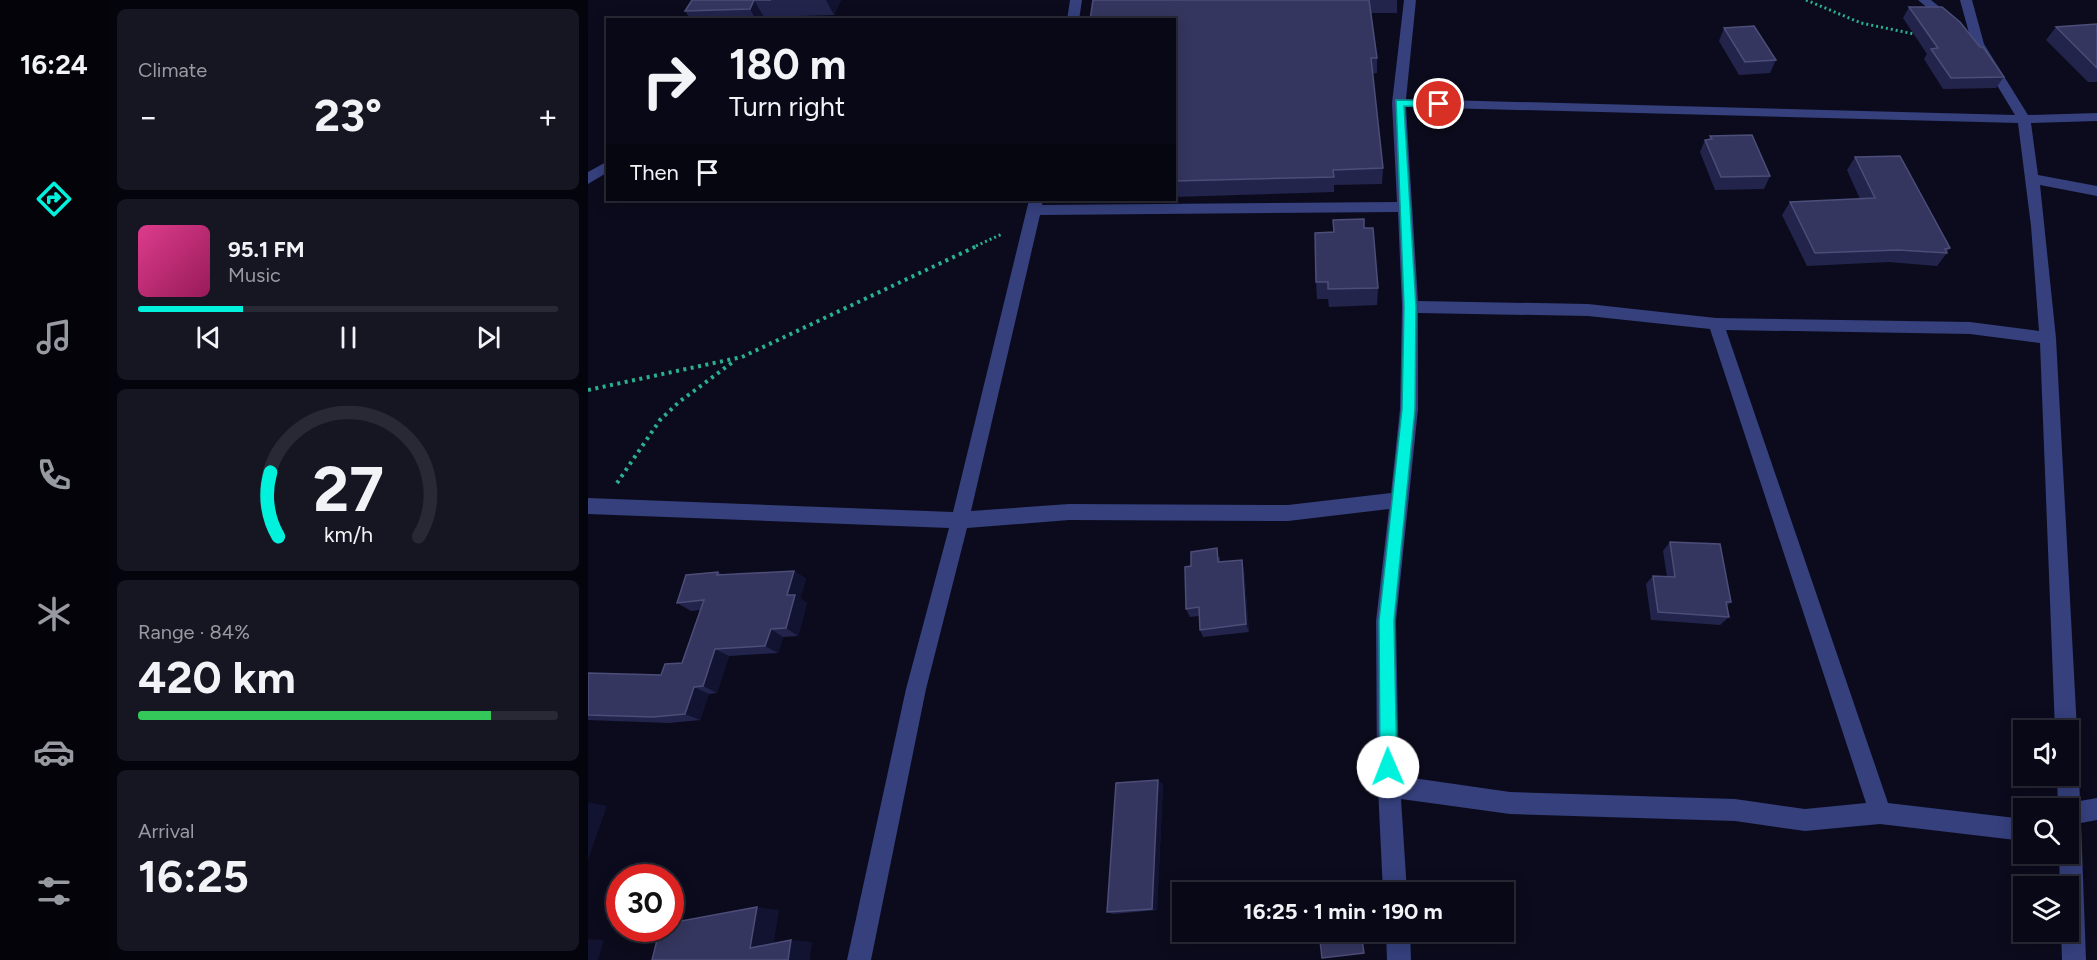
<!DOCTYPE html>
<html lang="en">
<head>
<meta charset="utf-8">
<style>
	body { margin:0; font-family:Figtree,sans-serif; background:#161623; color:#f1f3f6; height:100vh; display:flex; flex-direction:column; font-size:22px; white-space:nowrap }
	* { box-sizing:border-box; margin:0 }
	p { font-size:20px; color:#989aa1 }
	.icon { flex:none; width:33px; height:33px; fill:none; stroke:currentColor; stroke-width:2; stroke-linecap:round; stroke-linejoin:round }
	.map { position:relative; flex:1; overflow:hidden }
	.panel { display:flex; flex-direction:column; gap:9px; padding:9px; background:#04040c; width:480px }
	.panel>* { flex:none }
	.hud { position:absolute; left:18px; top:18px; width:570px; height:183px; border-radius:0px; box-shadow:0 3px 15px #0003,0 0 0 2px #292935; background:#080816; color:#f1f3f6; overflow:hidden }
	.buttons { position:absolute; left:1425px; top:720px; display:grid; gap:12px }
	.buttons a { display:grid; place-items:center; width:66px; height:66px; border-radius:0px; background:#080816; box-shadow:0 3px 15px #0003,0 0 0 2px #292935; font-size:30px }
	.speed { position:absolute; left:18px; top:864px; display:flex; gap:12px; font-size:30px; font-weight:700; text-align:center }
	.speed>* { display:grid; place-content:center; width:78px; height:78px; border-radius:50%; background:#080816; box-shadow:0 3px 15px #0003,0 0 0 2px #292935; line-height:1 }
	.speed .limit { border:9px solid #d22; background:#fff; color:#111 }
	.pin { position:absolute; display:grid; place-items:center; width:51px; height:51px; color:#fff; margin:-26px; border:3px solid #fff; border-radius:50%; box-shadow:0 2px 6px #0007 }
	.me { position:absolute; width:66px; margin:-33px; rotate:359deg; stroke-linejoin:round; filter:drop-shadow(0 0 4px #0008) }
	.turn { display:flex; align-items:center; gap:21px; height:126px; padding:0 24px; font-size:27px }
	.turn .icon { width:78px; height:78px; stroke-width:2.5 }
	.turn b { display:block; font-size:42px; line-height:51px }
	.then { display:flex; align-items:center; height:57px; padding:0 24px; background:#0003; gap:12px; font-size:22px }
	.big { font-size:45px; font-weight:700; line-height:1.1 }
	.panel .tile { flex:1; display:flex; flex-direction:column; justify-content:center; gap:9px; min-width:0; padding:0 21px; border-radius:9px; background:#161623 }
	.panel .dial { align-items:center; gap:0 }
	.dial svg { height:156px; overflow:visible; fill:none; stroke:#292935; stroke-width:7; stroke-linecap:round; text-anchor:middle }
	.dial text { fill:#f1f3f6; stroke:none }
	.song { display:flex; align-items:center; gap:18px }
	.cover { width:72px; height:72px; border-radius:9px; background:linear-gradient(135deg,hsl(330 70% 55%),hsl(330 70% 35%)) }
	.played { height:6px; border-radius:3px; background:linear-gradient(90deg,#00f2dd 25%,#292935 25%) }
	.keys { display:flex; justify-content:space-around; direction:ltr }
	.heat { display:flex; justify-content:space-between; align-items:center; font-size:33px; direction:ltr }
	.charge { height:9px; border-radius:4px; background:linear-gradient(90deg,#34c759 84%,#292935 0) }
	.trip { position:absolute; left:584px; top:882px; width:342px; height:60px; border-radius:0px; background:#080816; box-shadow:0 3px 15px #0003,0 0 0 2px #292935; font-weight:700; line-height:60px; text-align:center }
	main { display:flex; flex:1; min-height:0 }
	.dock { display:flex; flex-direction:column; width:108px; justify-content:space-around; align-items:center; background:#030309; color:#989aa1 }
	.dock .icon { width:42px; height:42px }
	.dock .on { color:#00f2dd }
	.dock b { font-size:27px; color:#f1f3f6 }
	.map>svg:first-child { display:block }
	.lines { fill:none; stroke-linecap:round; stroke-linejoin:round }
	.path-far1 { stroke:#2ab08f; stroke-width:3; stroke-dasharray:2 3; stroke-linecap:butt }
	.path { stroke:#2ab08f; stroke-width:4; stroke-dasharray:3 4.5; stroke-linecap:butt }
	.minor { fill:#35407d; fill-rule:evenodd }
	.wall { fill:#23244c }
	.shaded-wall { fill:#121231 }
	.building { fill:#35365f; stroke:#4c4d78; stroke-width:1.5 }
	.route { fill:#00f2dd; stroke:#009d90; stroke-width:1.5 }
</style>
</head>
<body>
<main>
<nav class="dock">
<b>16:24</b>
<svg class="icon on" aria-label="directions" viewBox="0 0 24 24"><path d="M12 3l9 9-9 9-9-9zM9 14v-3h6M13 9l2 2-2 2"/></svg>
<svg class="icon" aria-label="music" viewBox="0 0 24 24"><path d="M9 18V5l10-2v13"/><circle cx="6" cy="18" r="3"/><circle cx="16" cy="16" r="3"/></svg>
<svg class="icon" aria-label="phone" viewBox="0 0 24 24"><path d="M5 4h4l2 5-3 2q2 4 5 5l2-3 5 2v4C11 20 4 13 5 4z"/></svg>
<svg class="icon" aria-label="climate" viewBox="0 0 24 24"><path d="M12 3v18M4 7l16 10M4 17L20 7"/></svg>
<svg class="icon" aria-label="car" viewBox="0 0 24 24"><path d="M5 17H2v-5l4-1 3-4h7l3 4 3 1v5h-3M9 17h6M6 11h13"/><circle cx="7" cy="17" r="2"/><circle cx="17" cy="17" r="2"/></svg>
<svg class="icon" aria-label="filters" viewBox="0 0 24 24"><path d="M4 7h16M4 17h16"/><circle cx="9" cy="7" r="2"/><circle cx="15" cy="17" r="2"/></svg>
</nav>
<section class="panel">
<div class="tile"><p>Climate</p>
<div class="heat"><a>−</a><b class="big">23°</b><a>+</a></div>
</div>
<div class="tile">
<div class="song"><i class="cover"></i><div><b>95.1 FM</b><p>Music</p></div></div>
<div class="played"></div>
<div class="keys"><svg class="icon" aria-label="previous" viewBox="0 0 24 24"><path d="M18 5L8 12l10 7zM5 5v14"/></svg><svg class="icon" aria-label="pause" viewBox="0 0 24 24"><path d="M8 5v14M16 5v14"/></svg><svg class="icon" aria-label="next" viewBox="0 0 24 24"><path d="M6 5l10 7-10 7zM19 5v14"/></svg></div>
</div>
<div class="tile dial"><svg viewBox="0 0 100 80">
<path d="M14 69A42 42 0 1 1 86 69"/>
<path d="M14 69A42 42 0 0 1 10 36" stroke="#00f2dd"/>
<text x="50" y="56" font-size="32" font-weight="700">27</text>
<text x="50" y="72" font-size="11">km/h</text>
</svg></div>
<div class="tile"><p>Range · 84%</p><b class="big">420 km</b><div class="charge"></div></div>
<div class="tile"><p>Arrival</p><b class="big">16:25</b></div>
</section>
<div class="map">
<svg width="1509" height="960" viewBox="0 0 1509 960">
	<rect width="100%" height="100%" fill="#0b0b1d"/>
	<g class="lines">
		<g class="path-far1">
			<path d="M1218 0 1273 23 1331 35"/>
			<path d="M388 246 414 234"/>
		</g>
		<g class="path">
			<path d="M0 390 154 357 391 245"/>
			<path d="M29 483 72 420 91 402 145 362"/>
		</g>
		<g class="minor">
			<path d="M482 0H494L491 20H479Z"/>
			<path d="M816 0H828L818 99 1427 115 1384 44 1372 0H1384L1396 44 1440 115 1509 113V121L1443 123 1450 175 1509 186V196L1452 185 1468 338 1489 730 1486 738 1480 740V730H1467L1452 343 1382 334 1138 330 1300 803 1436 819V841L1292 824 1217 831 1147 821 922 814 813 799 819 892H795L789 767 788 621 801 509 700 521 481 520 379 528 338 689 283 960H259L318 689 361 528 0 514V498L365 512 441 200H455L454 205 809 202 804 103ZM818 107 1430 123 1443 226 1451 331 1382 322 1128 318 1000 304 830 301ZM810 212 814 307 812 409 803 493 700 505 481 504 383 511 452 215ZM830 313 1000 316 1122 329 1278 803 1217 809 1147 799 922 792 811 776 808 621 830 409Z"/>
			<path d="M1330 0H1343L1369 21 1359 24Z"/>
			<path d="M20 161V172L0 184V172Z"/>
			<path d="M1480 765 1488 768 1491 776 1492 801 1509 798V820L1493 823 1498 960H1474L1473 932H1480V886H1472L1471 854H1480V808H1470L1469 776H1480Z"/>
			<path d="M798 932H822L823 960H799Z"/>
		</g>
	</g>
	<g class="wall">
		<path d="M104 0H253L246 15 176 17 175 20H103L97 11Z"/>
		<path d="M505 0H809V13H783L789 58V73L784 74 795 168 794 184 746 185V192L586 197V20Z"/>
		<path d="M1321 7 1392 47 1416 77 1408 88 1355 89 1336 59 1339 54 1315 18Z"/>
		<path d="M1509 24V82H1500L1458 40 1468 27Z"/>
		<path d="M1136 28 1188 60 1182 73 1151 75 1131 41Z"/>
		<path d="M1122 136 1182 176 1176 189 1127 190 1112 152 1117 140H1121Z"/>
		<path d="M1267 157 1362 248 1359 252V253L1349 266 1301 262 1219 266 1194 215 1202 202 1272 199 1259 170Z"/>
		<path d="M745 220 776 228 790 288 789 305 741 307 740 299H729L728 282 745 232Z"/>
		<path d="M1082 542 1143 602 1139 606 1141 617 1132 625 1063 620 1058 584 1065 576 1079 577 1075 551Z"/>
		<path d="M632 557V562L656 569 661 632 615 637 612 630 611 616 602 617 598 609 603 566Z"/>
		<path d="M206 571 218 579 212 598 219 603 210 636 195 637 190 653 141 656 129 693 121 694 112 720 81 723 0 720V673L73 675 94 663 112 610 103 611 89 603 130 572 135 575Z"/>
		<path d="M575 784 569 910 525 914 519 912Z"/>
	</g>
	<g class="shaded-wall">
		<path d="M166 0 176 17 175 20H168L162 9Z"/>
		<path d="M238 0H253L246 15Z"/>
		<path d="M654 560 656 569 661 632 658 624Z"/>
		<path d="M206 571 218 579 212 598 219 603 210 636 198 628 199 595Z"/>
		<path d="M183 629 195 637 190 653 177 646Z"/>
		<path d="M127 649 141 656 129 693 115 686Z"/>
		<path d="M106 687 121 694 112 720 97 714Z"/>
		<path d="M570 780 575 784 569 910 564 909Z"/>
		<path d="M0 802 19 806 0 860Z"/>
		<path d="M169 907 191 910 185 949 162 948Z"/>
		<path d="M0 939 16 940 10 960H0Z"/>
		<path d="M203 940 224 942 222 960H200Z"/>
	</g>
	<g class="building">
		<path d="M104 0H183H166L162 9 97 11Z"/>
		<path d="M505 0H781L789 58H783L795 168 745 170 746 177 586 181V20H502Z"/>
		<path d="M1321 7H1354L1372 22 1392 47H1395L1416 77 1363 78 1343 49 1350 48Z"/>
		<path d="M1509 24V68L1468 27Z"/>
		<path d="M1166 26 1188 60 1157 62 1136 28Z"/>
		<path d="M1164 135 1182 176 1133 177 1117 140 1124 139 1122 136Z"/>
		<path d="M1312 156 1362 248 1357 249 1359 253 1310 250 1227 253 1202 202 1287 198 1267 157Z"/>
		<path d="M776 219V228H785L790 288 740 289V282H728L727 233 746 232 745 220Z"/>
		<path d="M1082 542 1132 544 1143 602H1138L1141 617 1070 612 1065 576 1087 577Z"/>
		<path d="M629 548 630 562 654 560 658 624 612 630 611 607 598 609 597 567 603 566V552Z"/>
		<path d="M206 571 199 595H207L198 628 183 629 177 646 127 649 115 686 106 687 97 714 65 717 0 715V673L73 675 77 664 94 663 116 600 89 603 98 575 130 572 129 575Z"/>
		<path d="M570 780 564 909 519 912 528 783Z"/>
		<path d="M169 907 162 948 203 940 200 960H64L72 928H82V923Z"/>
		<path d="M731 932H773L776 953 734 958Z"/>
	</g>
	<path class="route" d="M808 100 851 101 856 104 851 107 816 106 828 307 827 409 806 621 809 767 806 773 800 775 794 773 792 767 791 621 814 409 816 307Z"/>
</svg>
<div class="buttons">
<a><svg class="icon" aria-label="sound" viewBox="0 0 24 24"><path d="M4 9h4l5-4v14l-5-4H4zM17 9q2 3 0 6"/></svg></a>
<a><svg class="icon" aria-label="search" viewBox="0 0 24 24"><circle cx="10" cy="10" r="6"/><path d="M15 15l6 6"/></svg></a>
<a><svg class="icon" aria-label="layers" viewBox="0 0 24 24"><path d="M12 4l9 5-9 5-9-5zM3 14l9 5 9-5"/></svg></a>
</div>
<div class="speed"><div class="limit">30</div></div>
<div class="pin" style="left:851px;top:104px;background:#d93025"><svg class="icon" aria-label="arrive" viewBox="0 0 24 24"><path d="M6 21V4h12l-3 4 3 4H6"/></svg></div>
<svg class="me" style="left:800px;top:767px" viewBox="-20 -20 40 40"><circle r="19" fill="#fff"/><path d="M0-13L10 11 0 6-10 11z" fill="#00f2dd"/></svg>
<div class="trip">16:25 · 1 min · 190 m</div>
<div class="hud">
<div class="turn"><svg class="icon" aria-label="right" viewBox="0 0 24 24"><path d="M7 20v-9h11M14 6l5 5-5 5"/></svg><div><b>180 m</b>Turn right</div></div>
<div class="then">Then<svg class="icon" aria-label="arrive" viewBox="0 0 24 24"><path d="M6 21V4h12l-3 4 3 4H6"/></svg></div>
</div>
</div>
</main>
</body>
</html>
